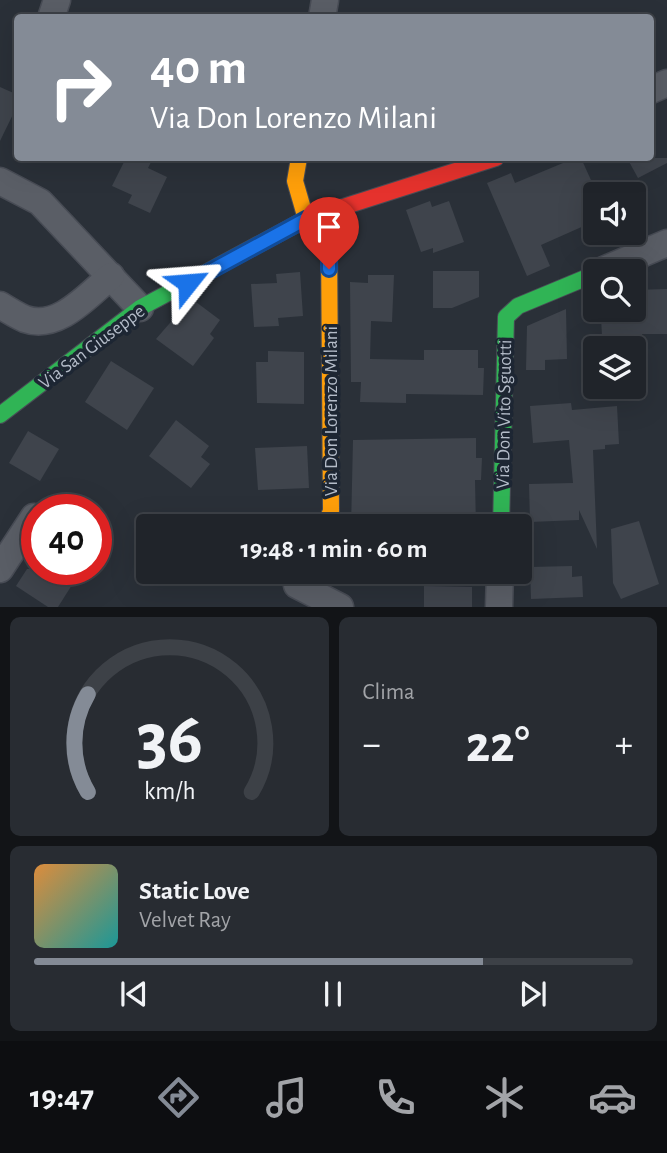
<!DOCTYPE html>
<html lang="it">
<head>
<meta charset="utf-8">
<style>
	body { margin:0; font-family:"Alegreya Sans",sans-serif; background:#282c32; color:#f1f3f6; height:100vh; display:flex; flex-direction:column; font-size:26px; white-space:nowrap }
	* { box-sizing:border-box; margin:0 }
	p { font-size:23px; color:#a2a4a8 }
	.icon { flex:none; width:38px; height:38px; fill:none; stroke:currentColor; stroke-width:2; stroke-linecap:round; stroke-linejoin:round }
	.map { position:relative; height:607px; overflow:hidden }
	.drawer { display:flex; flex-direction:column; gap:10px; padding:10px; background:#121417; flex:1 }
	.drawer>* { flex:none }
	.hud { position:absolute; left:14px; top:14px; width:640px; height:147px; border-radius:7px; box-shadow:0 7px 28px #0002,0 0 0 2px #3d4147; background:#848b96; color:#fff; overflow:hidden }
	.tools { position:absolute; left:583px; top:182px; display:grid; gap:14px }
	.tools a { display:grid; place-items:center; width:63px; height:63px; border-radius:7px; background:#20242a; box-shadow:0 7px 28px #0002,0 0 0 2px #3d4147; font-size:35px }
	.speed { position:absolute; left:21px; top:494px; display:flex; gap:14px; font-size:35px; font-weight:700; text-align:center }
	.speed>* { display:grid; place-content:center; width:91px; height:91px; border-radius:50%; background:#20242a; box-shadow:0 7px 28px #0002,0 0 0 2px #3d4147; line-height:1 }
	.speed .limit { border:10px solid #d22; background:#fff; color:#111 }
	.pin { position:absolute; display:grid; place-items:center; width:60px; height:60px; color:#fff; margin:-72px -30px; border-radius:50% 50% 50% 0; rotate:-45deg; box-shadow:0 0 7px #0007 }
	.pin .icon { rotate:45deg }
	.me { position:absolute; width:77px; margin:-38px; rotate:62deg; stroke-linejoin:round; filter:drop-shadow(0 0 5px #0008) }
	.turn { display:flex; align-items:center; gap:24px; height:147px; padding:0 21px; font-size:32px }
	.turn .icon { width:91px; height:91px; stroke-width:2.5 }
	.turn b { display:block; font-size:49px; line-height:60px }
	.big { font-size:52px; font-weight:700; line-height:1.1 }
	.drawer .widget { flex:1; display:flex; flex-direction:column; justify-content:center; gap:10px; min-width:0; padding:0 24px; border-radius:10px; background:#282c32 }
	.drawer .dial { align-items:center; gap:0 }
	.dial svg { height:182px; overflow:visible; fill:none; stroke:#3d4147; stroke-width:7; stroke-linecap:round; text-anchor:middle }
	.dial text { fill:#f1f3f6; stroke:none }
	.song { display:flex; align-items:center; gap:21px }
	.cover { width:84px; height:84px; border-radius:10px; background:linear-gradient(135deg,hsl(30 70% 55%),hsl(180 70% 35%)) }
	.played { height:7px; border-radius:4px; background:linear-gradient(90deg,#848b96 75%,#3d4147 75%) }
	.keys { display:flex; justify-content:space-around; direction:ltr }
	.heat { display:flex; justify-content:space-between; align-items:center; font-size:38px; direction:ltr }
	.drawer .tiles { flex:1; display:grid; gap:10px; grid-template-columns:1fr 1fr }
	.widget:last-child { grid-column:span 2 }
	.trip { position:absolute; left:136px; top:514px; width:396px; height:70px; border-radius:7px; background:#20242a; box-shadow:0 7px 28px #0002,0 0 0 2px #3d4147; font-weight:700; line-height:70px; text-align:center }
	.dock { display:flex; height:112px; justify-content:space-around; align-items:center; background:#0d0e11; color:#a2a4a8 }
	.dock .icon { width:49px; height:49px }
	.dock .on { color:#848b96 }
	.dock b { font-size:32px; color:#f1f3f6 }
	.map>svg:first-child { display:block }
	.building { fill:#3f444c }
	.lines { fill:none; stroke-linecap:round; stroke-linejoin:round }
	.street-casing { stroke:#484c55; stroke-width:29 }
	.fast-casing { stroke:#484c55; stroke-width:18 }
	.slow-casing { stroke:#484c55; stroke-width:18 }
	.jam-casing { stroke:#484c55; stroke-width:18 }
	.street { stroke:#5a5e66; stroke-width:26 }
	.fast { stroke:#30b455; stroke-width:16 }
	.slow { stroke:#ff9f0a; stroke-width:16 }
	.jam { stroke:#e5322d; stroke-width:16 }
	.route-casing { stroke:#114b97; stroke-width:18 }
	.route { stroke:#1a73e8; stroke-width:12 }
	.labels { text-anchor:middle; stroke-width:7; stroke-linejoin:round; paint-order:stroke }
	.street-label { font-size:19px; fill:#b4bcc9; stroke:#1d2633 }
</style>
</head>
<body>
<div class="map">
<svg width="667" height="607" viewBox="0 0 667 607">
	<rect width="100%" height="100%" fill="#2a3038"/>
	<g class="building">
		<path d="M0 87 18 95V104L0 141Z"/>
		<path d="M126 158H153L148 168 167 177 150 213 128 203 132 195 112 186Z"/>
		<path d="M575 158H581L595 189V221L541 245 550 266 527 276 487 183 511 173 515 183Z"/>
		<path d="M627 158H667V163L638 178Z"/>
		<path d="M430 201 432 207 449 201 464 242 433 253V248L421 252 406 210Z"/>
		<path d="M433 271H479V297L452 308H433Z"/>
		<path d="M300 272 303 316 278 318 279 326 254 327 251 284 277 283 276 274Z"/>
		<path d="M368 275H394L392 322 371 321 370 359 424 360V350H478V368H484L483 395 406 394V403L360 402 361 382H351L350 282 368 283Z"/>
		<path d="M667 289V334H642V348H605V335L602 336 601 317H609V310H634V290Z"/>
		<path d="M196 302 220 320 210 334 214 338 193 366 156 339 182 309Z"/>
		<path d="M566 309 567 359 545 360V370H526L527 326Z"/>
		<path d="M268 351 304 352V404L257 403 256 362H268Z"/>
		<path d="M111 361 154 388 127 430 85 402Z"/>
		<path d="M571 403 572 410 617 406 619 444 605 445V449L593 450 597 549 579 510V520L530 522 529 484 573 483 569 440 533 443 530 406Z"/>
		<path d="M176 420 209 446 201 457 210 464 191 488 149 456Z"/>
		<path d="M28 431 59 449 40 481 9 463Z"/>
		<path d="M476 438V458H482L481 480H475L476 527H351L353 440Z"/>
		<path d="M307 446 309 488 258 490 255 448Z"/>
		<path d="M639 521 659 584 621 599 613 583 611 529Z"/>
		<path d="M572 566V577L582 576 583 597 531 599 530 567Z"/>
		<path d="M27 569H82L58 607H48L16 586Z"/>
		<path d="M424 586 472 587V607H424Z"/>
	</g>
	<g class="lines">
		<defs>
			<g id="street">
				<path d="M51 18 57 0"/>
				<path d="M322 18 325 0"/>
				<path d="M651 90 667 83"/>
				<path d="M0 181 40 202 140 308"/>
				<path d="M601 271 667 243"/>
				<path d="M0 305C8 310 16 315 25 319 58 331 88 295 111 276"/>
				<path d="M0 569 34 517"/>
				<path d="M297 585 340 607"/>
				<path d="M499 607 500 572"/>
			</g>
			<g id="fast">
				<path d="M0 415 140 308 306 219 321 214"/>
				<path d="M501 527 506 317 518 306 595 274"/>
			</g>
			<path id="slow" d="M299 158 295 181 306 219 329 242 331 511 324 527"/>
			<path id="jam" d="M321 214 496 158"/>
		</defs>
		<use href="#street" class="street-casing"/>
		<use href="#fast" class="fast-casing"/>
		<use href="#slow" class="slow-casing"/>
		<use href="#jam" class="jam-casing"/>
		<use href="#street" class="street"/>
		<use href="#fast" class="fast"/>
		<use href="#slow" class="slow"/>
		<use href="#jam" class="jam"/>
	</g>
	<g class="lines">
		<defs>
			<path id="route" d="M188 283 306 219 329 242V269"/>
		</defs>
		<use href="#route" class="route-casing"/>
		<use href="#route" class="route"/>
	</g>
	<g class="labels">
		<g class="street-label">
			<text transform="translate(91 346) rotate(-37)" y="7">Via San Giuseppe</text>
			<text transform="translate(330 411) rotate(-90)" y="7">Via Don Lorenzo Milani</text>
			<text transform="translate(503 414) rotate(-89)" y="7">Via Don Vito Sguotti</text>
		</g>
	</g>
</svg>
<div class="tools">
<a><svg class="icon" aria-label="sound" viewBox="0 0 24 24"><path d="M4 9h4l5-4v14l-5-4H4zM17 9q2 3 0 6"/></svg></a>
<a><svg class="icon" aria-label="search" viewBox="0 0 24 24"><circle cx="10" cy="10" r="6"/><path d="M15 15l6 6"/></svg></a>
<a><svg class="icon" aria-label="layers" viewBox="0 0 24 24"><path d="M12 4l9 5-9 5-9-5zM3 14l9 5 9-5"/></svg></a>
</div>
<div class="speed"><div class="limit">40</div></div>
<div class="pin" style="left:329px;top:269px;background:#d93025"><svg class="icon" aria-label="arrive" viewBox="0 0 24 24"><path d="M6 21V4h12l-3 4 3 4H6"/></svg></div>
<svg class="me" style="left:188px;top:283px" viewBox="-20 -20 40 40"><path d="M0-17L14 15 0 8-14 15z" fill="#1a73e8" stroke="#fff" stroke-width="4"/></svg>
<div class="trip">19:48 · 1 min · 60 m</div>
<div class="hud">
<div class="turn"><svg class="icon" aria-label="right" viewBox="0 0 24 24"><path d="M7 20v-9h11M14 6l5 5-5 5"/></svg><div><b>40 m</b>Via Don Lorenzo Milani</div></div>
</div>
</div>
<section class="drawer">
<div class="tiles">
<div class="widget dial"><svg viewBox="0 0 100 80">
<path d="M14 69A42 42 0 1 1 86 69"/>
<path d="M14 69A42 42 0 0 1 14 26" stroke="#848b96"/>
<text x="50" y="56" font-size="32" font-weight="700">36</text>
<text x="50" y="72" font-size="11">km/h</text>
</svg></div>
<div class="widget"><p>Clima</p>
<div class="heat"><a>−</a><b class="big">22°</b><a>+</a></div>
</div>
<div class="widget">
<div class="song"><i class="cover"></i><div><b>Static Love</b><p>Velvet Ray</p></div></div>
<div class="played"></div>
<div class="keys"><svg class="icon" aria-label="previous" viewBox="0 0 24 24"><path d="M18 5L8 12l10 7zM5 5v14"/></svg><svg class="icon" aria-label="pause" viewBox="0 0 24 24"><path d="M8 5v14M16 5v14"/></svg><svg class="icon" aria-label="next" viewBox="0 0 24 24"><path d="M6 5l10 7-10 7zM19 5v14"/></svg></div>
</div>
</div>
</section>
<nav class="dock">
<b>19:47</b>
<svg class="icon on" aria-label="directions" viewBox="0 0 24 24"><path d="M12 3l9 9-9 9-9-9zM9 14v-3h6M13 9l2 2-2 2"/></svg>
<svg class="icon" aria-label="music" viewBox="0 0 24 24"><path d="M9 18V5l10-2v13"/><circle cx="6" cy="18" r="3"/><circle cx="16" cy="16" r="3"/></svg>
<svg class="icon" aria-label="phone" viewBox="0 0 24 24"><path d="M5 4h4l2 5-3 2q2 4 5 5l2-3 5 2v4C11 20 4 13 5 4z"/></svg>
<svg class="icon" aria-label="climate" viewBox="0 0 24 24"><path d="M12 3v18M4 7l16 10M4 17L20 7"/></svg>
<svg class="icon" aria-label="car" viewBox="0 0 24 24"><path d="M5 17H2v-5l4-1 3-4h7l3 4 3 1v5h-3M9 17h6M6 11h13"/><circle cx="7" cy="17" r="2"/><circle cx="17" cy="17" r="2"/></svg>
</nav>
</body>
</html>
